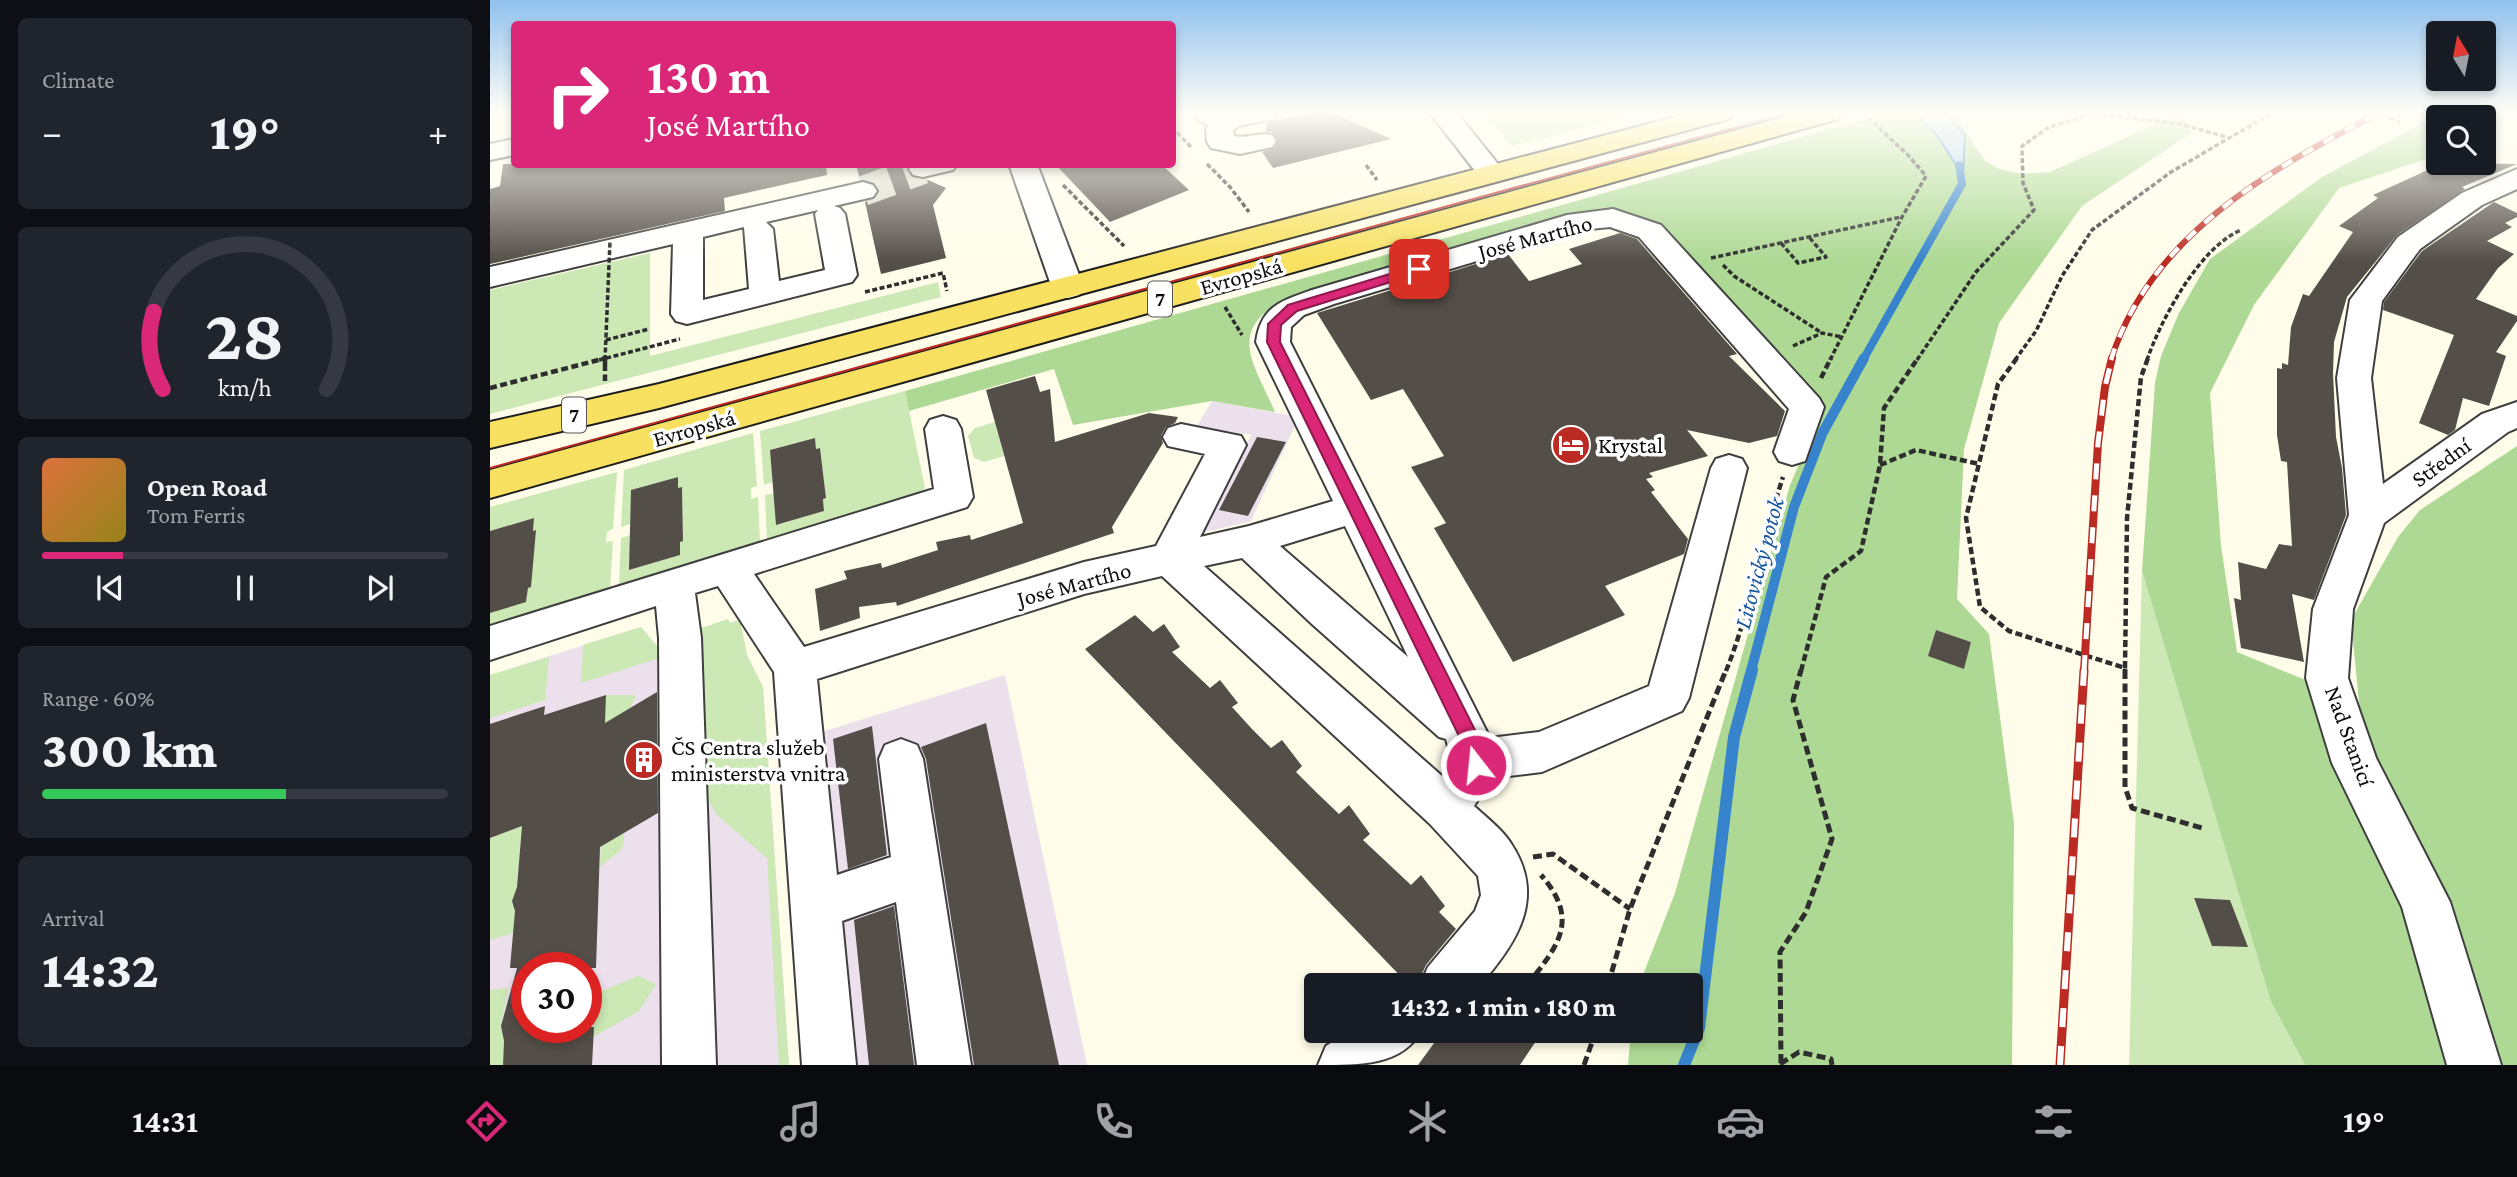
<!DOCTYPE html>
<html lang="en">
<head>
<meta charset="utf-8">
<style>
	body { margin:0; font-family:"Crimson Pro",serif; background:#20242c; color:#f1f3f6; height:100vh; display:flex; flex-direction:column; font-size:26px; white-space:nowrap }
	* { box-sizing:border-box; margin:0 }
	p { font-size:23px; color:#9ea1a6 }
	.icon { flex:none; width:38px; height:38px; fill:none; stroke:currentColor; stroke-width:2; stroke-linecap:round; stroke-linejoin:round }
	.map { position:relative; flex:1; overflow:hidden }
	.sheet { display:flex; flex-direction:column; gap:18px; padding:18px; background:#0d0f14; width:490px }
	.sheet>* { flex:none }
	.banner { position:absolute; left:21px; top:21px; width:665px; height:147px; border-radius:7px; box-shadow:0 4px 10px #0003; background:#db2777; color:#fff; overflow:hidden }
	.needle { width:46px; rotate:350deg }
	.buttons { position:absolute; left:1936px; top:21px; display:grid; gap:14px }
	.buttons a { display:grid; place-items:center; width:70px; height:70px; border-radius:7px; background:#171b24; box-shadow:0 4px 10px #0003; font-size:35px }
	.speed { position:absolute; left:21px; top:952px; display:flex; gap:14px; font-size:35px; font-weight:700; text-align:center }
	.speed>* { display:grid; place-content:center; width:91px; height:91px; border-radius:50%; background:#171b24; box-shadow:0 4px 10px #0003; line-height:1 }
	.speed .limit { border:10px solid #d22; background:#fff; color:#111 }
	.pin { position:absolute; display:grid; place-items:center; width:60px; height:60px; color:#fff; margin:-30px; border-radius:14px; box-shadow:0 4px 10px #0006 }
	.me { position:absolute; width:77px; margin:-38px; rotate:344deg; stroke-linejoin:round; filter:drop-shadow(0 0 5px #0008) }
	.turn { display:flex; align-items:center; gap:24px; height:147px; padding:0 21px; font-size:32px }
	.turn .icon { width:91px; height:91px; stroke-width:2.5 }
	.turn b { display:block; font-size:49px; line-height:60px }
	.big { font-size:52px; font-weight:800; line-height:1.1 }
	.sheet .widget { flex:1; display:flex; flex-direction:column; justify-content:center; gap:10px; min-width:0; padding:0 24px; border-radius:10px; background:#20242c }
	.sheet .dial { align-items:center; gap:0 }
	.dial svg { height:182px; overflow:visible; fill:none; stroke:#363941; stroke-width:7; stroke-linecap:round; text-anchor:middle }
	.dial text { fill:#f1f3f6; stroke:none }
	.song { display:flex; align-items:center; gap:21px }
	.cover { width:84px; height:84px; border-radius:10px; background:linear-gradient(135deg,hsl(20 70% 55%),hsl(50 70% 35%)) }
	.played { height:7px; border-radius:4px; background:linear-gradient(90deg,#db2777 20%,#363941 20%) }
	.keys { display:flex; justify-content:space-around; direction:ltr }
	.heat { display:flex; justify-content:space-between; align-items:center; font-size:38px; direction:ltr }
	.charge { height:10px; border-radius:5px; background:linear-gradient(90deg,#34c759 60%,#363941 0) }
	.trip { position:absolute; left:814px; top:973px; width:399px; height:70px; border-radius:7px; background:#171b24; box-shadow:0 4px 10px #0003; font-weight:800; line-height:70px; text-align:center }
	.tabs { display:flex; height:112px; justify-content:space-around; align-items:center; background:#090b0e; color:#9ea1a6 }
	.tabs .icon { width:49px; height:49px }
	.tabs .on { color:#db2777 }
	.tabs b { font-size:32px; color:#f1f3f6 }
	main { display:flex; flex:1; min-height:0 }
	.map>svg:first-child { display:block }
	.industrial { fill:#ebe0eb; fill-rule:evenodd }
	.green { fill:#cbe8b5; fill-rule:evenodd }
	.forest { fill:#add994; fill-rule:evenodd }
	.water { fill:#b0d5f6; stroke:#3784cd; stroke-width:2 }
	.lines { fill:none; stroke-linecap:round; stroke-linejoin:round }
	.stream-far2 { stroke:#3784cd; stroke-width:8 }
	.stream-far1 { stroke:#3784cd; stroke-width:10 }
	.stream { stroke:#3784cd; stroke-width:12 }
	.building { fill:#544e48 }
	.minor-tunnel { stroke:#dbd9c9; stroke-width:30; stroke-dasharray:30 15; stroke-linecap:butt }
	.minor-casing { stroke:#3f3f3f; stroke-width:4 }
	.major-casing { stroke:#1d1d1d; stroke-width:4 }
	.path-far2 { stroke:#2e2e2e; stroke-width:3.5; stroke-dasharray:5 2.5; stroke-linecap:butt }
	.path-far1 { stroke:#2e2e2e; stroke-width:4.5; stroke-dasharray:7 3.5; stroke-linecap:butt }
	.path { stroke:#2e2e2e; stroke-width:5; stroke-dasharray:9 4.5; stroke-linecap:butt }
	.minor { fill:#fff; fill-rule:evenodd }
	.major { fill:#f8e161; fill-rule:evenodd }
	.tram { stroke:#bb2b24; stroke-width:2 }
	.rail-far2-casing { stroke:#bb2b24; stroke-width:6 }
	.rail-far1-casing { stroke:#bb2b24; stroke-width:8 }
	.rail-casing { stroke:#bb2b24; stroke-width:9 }
	.rail-far2 { stroke:#fff; stroke-width:4.5; stroke-dasharray:12; stroke-linecap:butt }
	.rail-far1 { stroke:#fff; stroke-width:5; stroke-dasharray:16; stroke-linecap:butt }
	.rail { stroke:#fff; stroke-width:6; stroke-dasharray:19; stroke-linecap:butt }
	.path-bridge-far1 { stroke:#2e2e2e; stroke-width:3.5; stroke-dasharray:5 2.5; stroke-linecap:butt }
	.path-bridge { stroke:#2e2e2e; stroke-width:4.5; stroke-dasharray:7 3.5; stroke-linecap:butt }
	.route { fill:#db2777; stroke:#8e194d; stroke-width:2 }
	.labels { text-anchor:middle; stroke-width:7; stroke-linejoin:round; paint-order:stroke }
	.shield { fill:#fff; stroke:#555; stroke-width:2 }
	.shield-label { font-size:21px; font-weight:bold; fill:#0c0c0c }
	.street-label { font-size:23px; fill:#0c0c0c; stroke:#fff }
	.poi-label { font-size:23px; fill:#0c0c0c; stroke:#fff; text-anchor:start }
	.water-label { font-size:24px; font-style:italic; fill:#16569c; stroke:#fff }
</style>
</head>
<body>
<main>
<section class="sheet">
<div class="widget"><p>Climate</p>
<div class="heat"><a>−</a><b class="big">19°</b><a>+</a></div>
</div>
<div class="widget dial"><svg viewBox="0 0 100 80">
<path d="M14 69A42 42 0 1 1 86 69"/>
<path d="M14 69A42 42 0 0 1 10 35" stroke="#db2777"/>
<text x="50" y="56" font-size="32" font-weight="700">28</text>
<text x="50" y="72" font-size="11">km/h</text>
</svg></div>
<div class="widget">
<div class="song"><i class="cover"></i><div><b>Open Road</b><p>Tom Ferris</p></div></div>
<div class="played"></div>
<div class="keys"><svg class="icon" aria-label="previous" viewBox="0 0 24 24"><path d="M18 5L8 12l10 7zM5 5v14"/></svg><svg class="icon" aria-label="pause" viewBox="0 0 24 24"><path d="M8 5v14M16 5v14"/></svg><svg class="icon" aria-label="next" viewBox="0 0 24 24"><path d="M6 5l10 7-10 7zM19 5v14"/></svg></div>
</div>
<div class="widget"><p>Range · 60%</p><b class="big">300 km</b><div class="charge"></div></div>
<div class="widget"><p>Arrival</p><b class="big">14:32</b></div>
</section>
<div class="map">
<svg width="2027" height="1065" viewBox="0 0 2027 1065">
	<rect width="100%" height="100%" fill="#fffdea"/>
	<g class="industrial">
		<path d="M722 401 809 417 761 521 711 533 761 435 707 426Z"/>
		<path d="M250 620 257 655 273 687 299 1065H0V675L151 627 167 646ZM37 968H96V1027H37Z"/>
		<path d="M515 675 597 1065H360L325 734Z"/>
	</g>
	<g class="green">
		<path d="M993 113H1152L1022 146Z"/>
		<path d="M160 253V356L448 282 451 297 0 414V290Z"/>
		<path d="M415 391 435 488 421 503 277 541 275 495 284 493 287 525 334 511 333 499 336 498 330 448 326 449 325 438 280 450 283 482 274 485 270 431Z"/>
		<path d="M505 422 514 456 494 462 484 458 478 436 485 428Z"/>
		<path d="M263 433 267 486 261 488V499L268 497 270 543 129 586 131 538 140 535V570L189 555 190 542 193 540 192 488H188V477L142 490 140 524 131 527 134 470Z"/>
		<path d="M127 472 123 529 117 532 116 542 123 541 120 589 0 626V613L36 601 46 530 43 531V518L0 531V507Z"/>
		<path d="M1652 571 1781 1002 1815 1065H1639ZM1704 899 1740 900 1757 947 1722 946Z"/>
		<path d="M238 619 240 623 250 620 257 655 273 687 299 1065H289L277 858 228 816 218 800 213 659 208 660 202 631Z"/>
		<path d="M151 627 167 646 175 643 173 657 91 683 93 645Z"/>
		<path d="M59 657 55 700 0 718V675Z"/>
		<path d="M116 695H146L136 718 134 839 132 849 110 867Z"/>
		<path d="M32 826 27 887 22 901 25 911 23 933 0 940V838Z"/>
		<path d="M148 976 166 984 149 1011 103 1037 105 994Z"/>
		<path d="M18 988 11 1026 14 1041 13 1065H0V990Z"/>
	</g>
	<g class="forest">
		<path d="M1397 113H1463L1495 161 1510 169 1531 174 1560 172 1684 116 1695 120 1701 133 1592 206 1509 323 1474 449 1467 599 1499 634 1524 824 1522 1065H1138L1141 1031H1200V985H1149L1185 893 1300 485 1332 411 1168 226 1085 214 794 300C735 332 765 364 785 412L722 401 583 425 564 369 419 411 415 391ZM1446 630 1481 642 1474 668 1439 656Z"/>
		<path d="M1951 113H1980L1985 117H1948V155L1849 188 1764 305 1720 393 1731 546 1747 652 1869 702 1861 620 1908 537 1930 510 2027 446V1065H1815L1781 1002 1652 571 1665 383 1671 356 1689 313 1720 259 1832 177Z"/>
	</g>
	<path class="water" d="M1426 113H1455L1475 135 1473 176 1449 138Z"/>
	<g class="lines">
		<path class="stream-far2" d="M1373 360 1472 184 1469 165"/>
		<path class="stream-far1" d="M1261 671 1304 507 1333 432 1374 358"/>
		<path class="stream" d="M1194 1065 1209 1028 1244 737 1262 670"/>
	</g>
	<g class="building">
		<path d="M819 113H843L901 139 783 168 772 152 784 148 788 140 782 132H775L777 123Z"/>
		<path d="M1953 163 2027 164 1972 187 1975 189 1907 235 1857 297 1844 342 1843 373 1846 437 1852 468 1856 515 1824 600 1802 594 1814 662 1751 648 1744 598 1751 600 1748 562 1776 569 1789 544 1802 546 1797 462 1791 461 1787 435V368L1792 369V363L1798 365 1801 327 1813 294 1819 296 1863 232 1849 226 1888 198 1883 195Z"/>
		<path d="M13 164H336L337 175 234 198 235 211 0 264V189L10 186Z"/>
		<path d="M366 164H419L417 170 422 178 436 179 456 188 443 205 456 258 391 274 375 202 385 198 389 190 384 182 370 180Z"/>
		<path d="M565 164H671L699 190 620 222Z"/>
		<path d="M2004 202 2027 213V217L2015 223 2022 227 1997 241 2024 254 2008 268 1986 299 2027 316V321L2006 352 2016 356 1999 406 1973 398 1965 430 1958 435 1929 423 1964 335 1893 310 1894 302 1932 251Z"/>
		<path d="M1130 233 1147 239 1247 354 1239 356 1295 411 1287 436 1259 443 1197 430 1218 456 1159 473 1163 477 1156 479 1165 490 1161 492 1198 539 1194 554 1115 586 1135 615 1023 662 944 528 956 523 921 467 954 456 913 389 881 400 827 313 1018 254 1039 281 1043 280 1092 264 1079 249Z"/>
		<path d="M545 376 550 392 560 389 565 442 659 413 688 417 685 423 676 427 671 436 673 443 622 527 624 533 407 606 406 602 369 607 370 618 330 631 325 589 357 579 354 571 391 563 392 568 448 550 446 542 480 535 481 540 533 523 496 390Z"/>
		<path d="M767 437 796 442 758 516 729 510Z"/>
		<path d="M325 438 326 449 330 448 336 498 333 499 334 511 286 525 280 450Z"/>
		<path d="M188 477V488L192 487 193 541 190 542V555L139 570 141 490Z"/>
		<path d="M44 518 43 531 46 530 41 587 38 588 36 602 0 613V531Z"/>
		<path d="M645 615 663 632 674 624 690 647 682 652 720 688 730 680 748 703 742 707 762 729 781 748 792 740 812 766 806 772 827 793 849 814 859 805 880 834 873 840 921 885 931 875 955 906 949 912 966 929 936 965 927 985H919L595 649Z"/>
		<path d="M1446 630 1481 642 1474 669 1438 656Z"/>
		<path d="M167 692 168 813 110 847 106 968H37V1027H104L102 1065H13L14 1041 11 1026 27 968H20L25 911 22 901 27 887 32 826 0 838V724L55 706 54 715 116 695 115 723Z"/>
		<path d="M496 723 558 1014 569 1065H484L436 759 431 747Z"/>
		<path d="M382 726 397 855 358 869 343 739Z"/>
		<path d="M1704 898 1740 900 1758 947 1722 946Z"/>
		<path d="M404 906 424 1065H379L364 920Z"/>
		<path d="M953 1031H1032L1046 1041 1030 1065H928Z"/>
	</g>
	<g class="lines">
		<path class="minor-tunnel" d="M373 191 433 169"/>
		<defs>
			<g id="minor">
				<path d="M705 113H788L784 119 748 126 743 131 744 136C757 139 768 132 782 135L786 141 782 147 750 154 721 148 717 142 716 129 718 125 708 121Z"/>
				<path d="M940 113H967L1016 174 1012 180 1002 182 992 180Z"/>
				<path d="M24 139V155L0 160V144Z"/>
				<path d="M422 164H467L463 170 433 177 423 175 419 169Z"/>
				<path d="M519 164H547L594 288 589 295 578 298 567 295 562 288Z"/>
				<path d="M2027 169V189L1992 205 1930 249 1892 301 1881 378 1893 484 1992 414 2027 402V428L2018 432 1894 523 1863 609 1858 678 1886 758 1960 902 2011 1065H1957L1912 907 1842 763 1816 678 1823 609 1859 515 1847 378 1860 300 1908 237 1972 193Z"/>
				<path d="M373 182 383 185 387 191 383 197 344 206 350 208 355 214 367 275 362 282 197 324 186 321 181 314 183 244 0 287V267ZM328 210 325 214 335 270 289 281 283 229 276 222ZM254 227 259 289 213 300V237Z"/>
				<path d="M1123 209 1171 225 1329 398 1334 407 1315 461 1302 465 1289 461 1284 452 1299 409 1149 237 1120 227 1090 230 844 304 814 315 801 327 800 342 1000 738 1049 732 1159 686 1221 468 1226 459 1239 455 1252 459 1257 468 1199 698 1192 711 1052 772 1002 778 984 806C997 818 1013 830 1022 845 1056 898 1027 943 990 985H930L938 967 985 911 991 895 988 876 940 824 672 576 594 594 327 679 347 875 401 857 389 759 395 745 411 739 427 745 433 759 481 1065H427L406 902 352 921 366 1065H312L284 672 228 586 205 593 211 638 226 1065H172L169 638 166 606 0 660V626L444 489 435 429 440 420 453 416 466 420 471 429 483 497 477 507 264 574 314 647 594 562 666 546 715 454 678 446 673 437 678 428 691 424 751 436 756 445 710 537 759 526 843 501 766 342C771 306 791 301 822 290L1077 215ZM855 526 918 657 790 546ZM752 558 822 624 949 737 956 739 962 761 952 776 714 566Z"/>
				<path d="M859 1031H931C912 1065 872 1065 828 1065L836 1046Z"/>
			</g>
			<g id="major">
				<path d="M1200 113H1243L1239 119 169 408 0 448V422L169 384Z"/>
				<path d="M1309 113H1352L1348 119 0 498V470Z"/>
			</g>
		</defs>
		<use href="#minor" class="minor-casing"/>
		<use href="#major" class="major-casing"/>
		<g class="path-far2">
			<path d="M1605 114 1690 124 1740 138"/>
			<path d="M1900 118 1910 122"/>
			<path d="M682 127 701 147"/>
			<path d="M717 164 740 187 759 212"/>
			<path d="M876 165 887 180"/>
			<path d="M573 185 634 246"/>
			<path d="M1291 243 1308 263 1336 257 1319 237"/>
			<path d="M1221 258 1411 217"/>
			<path d="M1233 265 1244 276 1332 333"/>
			<path d="M375 292 453 273 457 291"/>
			<path d="M735 307 752 335"/>
			<path d="M116 340 159 329"/>
			<path d="M1303 346 1332 333 1352 337"/>
			<path d="M109 360 190 339"/>
			<path d="M1340 360 1412 217 1436 176 1418 155 1374 114 1378 113"/>
			<path d="M1427 360 1486 272 1544 210 1533 183 1532 146 1559 127 1606 113"/>
			<path d="M1525 360 1546 331 1572 276 1602 230 1681 172 1782 113"/>
			<path d="M1657 360C1671 319 1710 247 1751 230"/>
		</g>
		<g class="path-far1">
			<path d="M1527 358 1508 384 1476 518 1490 607 1519 631 1635 668V671"/>
			<path d="M115 364V381"/>
			<path d="M1331 378 1341 358"/>
			<path d="M0 388 116 358"/>
			<path d="M1390 465 1426 450 1489 464"/>
			<path d="M1635 668 1637 518 1651 377 1658 358"/>
			<path d="M1236 671C1261 609 1272 541 1293 477"/>
			<path d="M1311 671 1336 577 1371 551 1390 465 1394 408 1428 358"/>
		</g>
		<g class="path">
			<path d="M1635 670V787L1642 808 1712 828"/>
			<path d="M1043 857 1063 854 1140 909"/>
			<path d="M1037 985C1069 945 1090 920 1051 875"/>
			<path d="M1118 985 1140 909 1236 670"/>
			<path d="M1291 1063 1290 952 1316 912 1342 839 1303 700 1311 670"/>
			<path d="M1290 1064 1309 1052 1341 1059 1342 1065"/>
			<path d="M1094 1065 1106 1031"/>
		</g>
		<use href="#minor" class="minor"/>
		<use href="#major" class="major"/>
		<path class="tram" d="M0 468 1298 113"/>
		<defs>
			<path id="rail-far2" d="M1621 360C1660 235 1781 169 1889 113"/>
			<path id="rail-far1" d="M1594 671 1608 443 1615 387 1622 358"/>
			<path id="rail" d="M1570 1065 1594 670"/>
		</defs>
		<use href="#rail-far2" class="rail-far2-casing"/>
		<use href="#rail-far1" class="rail-far1-casing"/>
		<use href="#rail" class="rail-casing"/>
		<use href="#rail-far2" class="rail-far2"/>
		<use href="#rail-far1" class="rail-far1"/>
		<use href="#rail" class="rail"/>
		<path class="path-bridge-far1" d="M115 360 120 241"/>
		<path class="path-bridge" d="M115 364V358"/>
	</g>
	<linearGradient id="sky" x2="0" y2="1"><stop stop-color="#91c1ee"/><stop offset="0.43" stop-color="#fffef6"/><stop offset="1" stop-color="#fffef6" stop-opacity="0"/></linearGradient>
	<rect width="2027" height="262" fill="url(#sky)"/>
	<path class="route" d="M929 265 933 266V272L807 311 791 325 790 342 987 734 995 765 992 771 986 773 979 771 968 734 777 342 778 324 798 305Z"/>
	<defs>
		<symbol id="hotel-disc" viewBox="-11 -11 22 22"><circle r="9.5" fill="#bb2b24" stroke="#fff"/><path d="M-6-4.5h1.5V1H6V5H4.5V3h-9V5H-6ZM-4 0a1.8 1.8 0 1 1 3.6 0ZM.5 0V-2.5h3Q6-2.5 6 0Z" fill="#fff"/></symbol>
		<symbol id="building-disc" viewBox="-11 -11 22 22"><circle r="9.5" fill="#bb2b24" stroke="#fff"/><path d="M-4-6H4V6H1V3H-1V6H-4ZM-2.5-4.3h1.7v1.8h-1.7ZM.8-4.3h1.7v1.8H.8ZM-2.5-1h1.7V.8h-1.7ZM.8-1h1.7V.8H.8Z" fill="#fff"/></symbol>
	</defs>
	<g fill-rule="evenodd">
		<use href="#hotel-disc" x="1059" y="423" width="44" height="44"/>
		<use href="#building-disc" x="132" y="738" width="44" height="44"/>
	</g>
	<g class="labels">
		<g class="shield">
			<rect x="658" y="281.5" width="24" height="35" rx="5"/>
			<rect x="72" y="397.5" width="24" height="35" rx="5"/>
		</g>
		<g class="shield-label">
			<text x="670" y="306">7</text>
			<text x="84" y="422">7</text>
		</g>
		<g class="street-label">
			<text transform="translate(1045 237) rotate(-15)" y="8">José Martího</text>
			<text transform="translate(751 276) rotate(-16)" y="8">Evropská</text>
			<text transform="translate(204 428) rotate(-16)" y="8">Evropská</text>
			<text transform="translate(1951 462) rotate(-36)" y="8">Střední</text>
			<text transform="translate(584 584) rotate(-15)" y="8">José Martího</text>
			<text transform="translate(1860 736) rotate(70)" y="8">Nad Stanicí</text>
		</g>
		<g class="poi-label">
			<text x="1108" y="453">Krystal</text>
			<text x="181" y="755">ČS Centra služeb<tspan x="181" dy="26">ministerstva vnitra</tspan></text>
		</g>
		<g class="water-label">
			<text transform="translate(1269 563) rotate(-75)" y="8">Litovický potok</text>
		</g>
	</g>
</svg>
<div class="buttons">
<a><svg class="needle" viewBox="-14 -14 28 28"><path d="M0-13l5 13h-10z" fill="#e53935"/><path d="M0 13l5-13h-10z" fill="#9ea1a6"/></svg></a>
<a><svg class="icon" aria-label="search" viewBox="0 0 24 24"><circle cx="10" cy="10" r="6"/><path d="M15 15l6 6"/></svg></a>
</div>
<div class="speed"><div class="limit">30</div></div>
<div class="pin" style="left:929px;top:269px;background:#d93025"><svg class="icon" aria-label="arrive" viewBox="0 0 24 24"><path d="M6 21V4h12l-3 4 3 4H6"/></svg></div>
<svg class="me" style="left:986px;top:765px" viewBox="-20 -20 40 40"><circle r="17" fill="#db2777" stroke="#fff" stroke-width="3"/><path d="M0-11L8 9 0 5-8 9z" fill="#fff"/></svg>
<div class="trip">14:32 · 1 min · 180 m</div>
<div class="banner">
<div class="turn"><svg class="icon" aria-label="right" viewBox="0 0 24 24"><path d="M7 20v-9h11M14 6l5 5-5 5"/></svg><div><b>130 m</b>José Martího</div></div>
</div>
</div>
</main>
<nav class="tabs">
<b>14:31</b>
<svg class="icon on" aria-label="directions" viewBox="0 0 24 24"><path d="M12 3l9 9-9 9-9-9zM9 14v-3h6M13 9l2 2-2 2"/></svg>
<svg class="icon" aria-label="music" viewBox="0 0 24 24"><path d="M9 18V5l10-2v13"/><circle cx="6" cy="18" r="3"/><circle cx="16" cy="16" r="3"/></svg>
<svg class="icon" aria-label="phone" viewBox="0 0 24 24"><path d="M5 4h4l2 5-3 2q2 4 5 5l2-3 5 2v4C11 20 4 13 5 4z"/></svg>
<svg class="icon" aria-label="climate" viewBox="0 0 24 24"><path d="M12 3v18M4 7l16 10M4 17L20 7"/></svg>
<svg class="icon" aria-label="car" viewBox="0 0 24 24"><path d="M5 17H2v-5l4-1 3-4h7l3 4 3 1v5h-3M9 17h6M6 11h13"/><circle cx="7" cy="17" r="2"/><circle cx="17" cy="17" r="2"/></svg>
<svg class="icon" aria-label="filters" viewBox="0 0 24 24"><path d="M4 7h16M4 17h16"/><circle cx="9" cy="7" r="2"/><circle cx="15" cy="17" r="2"/></svg>
<b>19°</b>
</nav>
</body>
</html>
